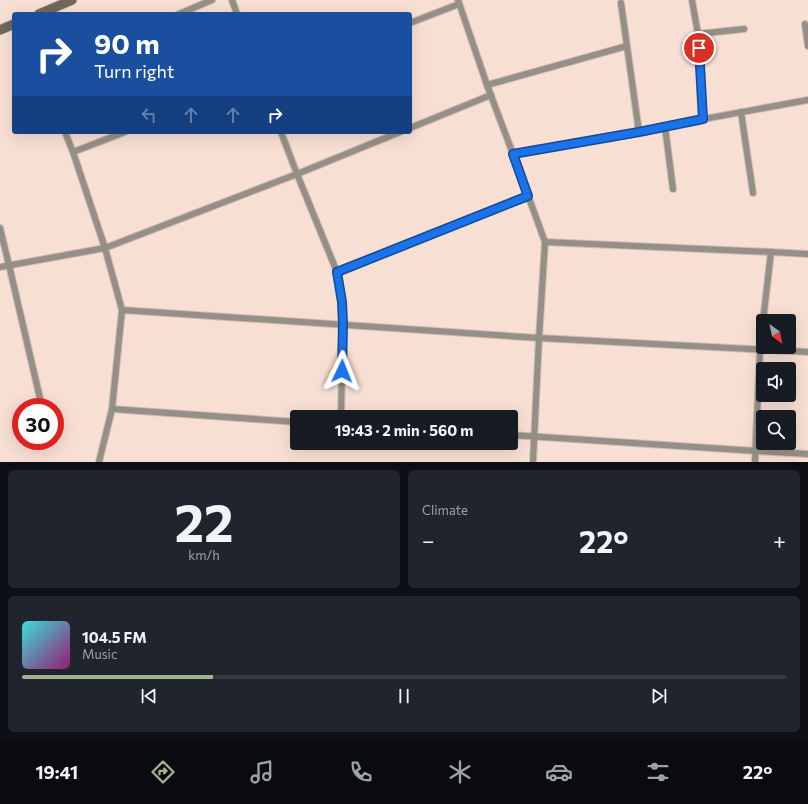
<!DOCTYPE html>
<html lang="en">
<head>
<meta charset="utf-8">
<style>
	body { margin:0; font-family:Commissioner,sans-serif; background:#20242c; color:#f1f3f6; height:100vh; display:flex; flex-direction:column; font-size:15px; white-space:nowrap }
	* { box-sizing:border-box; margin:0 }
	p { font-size:13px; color:#9ea1a6 }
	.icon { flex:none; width:22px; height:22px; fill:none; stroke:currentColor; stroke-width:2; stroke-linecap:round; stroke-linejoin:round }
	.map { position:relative; height:462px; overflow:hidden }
	.panel { display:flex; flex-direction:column; gap:8px; padding:8px; background:#0d0f14; flex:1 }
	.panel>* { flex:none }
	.guide { position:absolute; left:12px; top:12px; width:400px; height:122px; border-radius:4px; box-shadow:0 4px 16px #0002; background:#1a4fa0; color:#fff; overflow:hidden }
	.needle { width:26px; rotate:147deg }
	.fabs { position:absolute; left:756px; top:314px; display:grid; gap:8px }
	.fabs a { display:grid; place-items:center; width:40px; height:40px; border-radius:4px; background:#171b24; box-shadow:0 4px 16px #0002; font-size:20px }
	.speed { position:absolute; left:12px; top:398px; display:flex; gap:8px; font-size:20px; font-weight:700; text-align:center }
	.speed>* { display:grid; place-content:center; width:52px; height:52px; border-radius:50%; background:#171b24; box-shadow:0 4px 16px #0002; line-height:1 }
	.speed .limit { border:6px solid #d22; background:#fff; color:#111 }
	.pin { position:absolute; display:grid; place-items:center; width:34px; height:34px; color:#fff; margin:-17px; border:2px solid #fff; border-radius:50%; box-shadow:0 1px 4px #0007 }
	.me { position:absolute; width:44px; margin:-22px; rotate:2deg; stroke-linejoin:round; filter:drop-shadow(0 0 3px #0008) }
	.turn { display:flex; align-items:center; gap:14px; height:84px; padding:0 16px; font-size:18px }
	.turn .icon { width:52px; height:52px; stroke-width:2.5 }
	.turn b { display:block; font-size:28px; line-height:34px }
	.lanes { display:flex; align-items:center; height:38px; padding:0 16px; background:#0003; justify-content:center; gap:20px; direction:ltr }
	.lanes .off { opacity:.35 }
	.big { font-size:30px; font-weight:700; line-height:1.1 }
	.panel .card { flex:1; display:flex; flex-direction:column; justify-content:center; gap:6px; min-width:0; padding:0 14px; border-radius:6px; background:#20242c }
	.panel .dial { align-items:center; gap:0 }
	.dial b { font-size:52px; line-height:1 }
	.song { display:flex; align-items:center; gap:12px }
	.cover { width:48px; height:48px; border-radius:6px; background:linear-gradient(135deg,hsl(180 70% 55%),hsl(320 70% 35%)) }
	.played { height:4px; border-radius:2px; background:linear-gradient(90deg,#a3b291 25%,#363941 25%) }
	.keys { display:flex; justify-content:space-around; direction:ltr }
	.heat { display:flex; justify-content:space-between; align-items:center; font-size:22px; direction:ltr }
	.panel .tiles { flex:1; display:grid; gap:8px; grid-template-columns:1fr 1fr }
	.card:last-child { grid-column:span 2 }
	.trip { position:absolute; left:290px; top:410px; width:228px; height:40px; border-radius:4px; background:#171b24; box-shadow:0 4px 16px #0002; font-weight:700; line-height:40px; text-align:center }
	.menu { display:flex; height:64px; justify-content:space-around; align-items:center; background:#090b0e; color:#9ea1a6 }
	.menu .icon { width:28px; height:28px }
	.menu .current { color:#a3b291 }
	.menu b { font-size:18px; color:#f1f3f6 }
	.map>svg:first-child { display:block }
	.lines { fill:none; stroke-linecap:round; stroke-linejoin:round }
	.street-casing { stroke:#d2bcb1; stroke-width:8 }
	.secondary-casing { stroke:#d2bcb1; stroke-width:11 }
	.street { stroke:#959087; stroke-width:6 }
	.secondary { stroke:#6f675b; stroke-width:9 }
	.route-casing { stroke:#114b97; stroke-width:10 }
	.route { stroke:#1a73e8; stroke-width:7 }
</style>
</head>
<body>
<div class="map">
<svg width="808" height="462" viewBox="0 0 808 462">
	<rect width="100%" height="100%" fill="#f8dfd3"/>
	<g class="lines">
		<defs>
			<g id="street">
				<path d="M232 0 237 14"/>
				<path d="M458 0 487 85 513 154 545 242 539 338 533 462"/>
				<path d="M692 0 698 34 703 119"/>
				<path d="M621 3 639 132"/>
				<path d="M179 14 212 0"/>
				<path d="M410 23 459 4"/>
				<path d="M805 24 808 46"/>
				<path d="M698 34 744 29"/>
				<path d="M487 85 627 46"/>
				<path d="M741 112 753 193"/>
				<path d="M665 127 673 189"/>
				<path d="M410 128 491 95"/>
				<path d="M65 132 73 152 105 248 122 310 112 409 99 462"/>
				<path d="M281 132 297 174 337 272 342 302 343 324 341 417"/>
				<path d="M73 152 125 132"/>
				<path d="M513 154C612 136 710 118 808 100"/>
				<path d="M0 228 9 265 42 407"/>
				<path d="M545 242 771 252 808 254"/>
				<path d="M0 267 105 248 297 174 400 132"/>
				<path d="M337 272 528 196"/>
				<path d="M122 310 539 338 808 352"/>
				<path d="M763 321 771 252"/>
				<path d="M112 409 297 422"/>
				<path d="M511 435 756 451 808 454"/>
				<path d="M755 462 760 350 763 322"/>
			</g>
			<g id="secondary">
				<path d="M39 14 72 0"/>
				<path d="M0 30 14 24"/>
			</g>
		</defs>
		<use href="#street" class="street-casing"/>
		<use href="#secondary" class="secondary-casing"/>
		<use href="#street" class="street"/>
		<use href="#secondary" class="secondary"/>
	</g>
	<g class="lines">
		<defs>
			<path id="route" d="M342 371 343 324 342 302 337 272 528 196 513 154 639 132 703 119 699 48"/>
		</defs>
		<use href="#route" class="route-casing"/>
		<use href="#route" class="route"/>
	</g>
</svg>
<div class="fabs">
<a><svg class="needle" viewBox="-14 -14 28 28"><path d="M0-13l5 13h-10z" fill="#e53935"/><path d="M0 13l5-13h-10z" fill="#9ea1a6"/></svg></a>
<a><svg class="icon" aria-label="sound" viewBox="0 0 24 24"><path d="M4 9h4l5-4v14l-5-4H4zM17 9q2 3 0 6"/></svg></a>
<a><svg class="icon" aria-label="search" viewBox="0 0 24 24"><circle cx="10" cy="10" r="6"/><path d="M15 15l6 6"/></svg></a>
</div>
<div class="speed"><div class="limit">30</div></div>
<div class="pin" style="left:699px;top:48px;background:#d93025"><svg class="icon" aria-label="arrive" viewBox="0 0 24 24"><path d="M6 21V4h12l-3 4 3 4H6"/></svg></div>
<svg class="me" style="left:342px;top:371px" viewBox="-20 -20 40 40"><path d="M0-17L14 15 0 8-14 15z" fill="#1a73e8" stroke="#fff" stroke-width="4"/></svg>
<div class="trip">19:43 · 2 min · 560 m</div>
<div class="guide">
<div class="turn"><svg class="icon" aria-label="right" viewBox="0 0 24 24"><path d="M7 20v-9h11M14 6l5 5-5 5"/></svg><div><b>90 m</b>Turn right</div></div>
<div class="lanes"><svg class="icon off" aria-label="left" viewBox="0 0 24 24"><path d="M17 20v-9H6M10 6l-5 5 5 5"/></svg><svg class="icon off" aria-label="ahead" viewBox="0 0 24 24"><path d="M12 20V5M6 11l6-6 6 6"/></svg><svg class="icon off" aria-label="ahead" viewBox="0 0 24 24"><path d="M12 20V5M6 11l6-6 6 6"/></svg><svg class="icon" aria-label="right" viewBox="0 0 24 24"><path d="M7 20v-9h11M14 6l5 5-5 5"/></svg></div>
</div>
</div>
<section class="panel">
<div class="tiles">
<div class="card dial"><b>22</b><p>km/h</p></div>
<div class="card"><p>Climate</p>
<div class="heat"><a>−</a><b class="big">22°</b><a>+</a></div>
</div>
<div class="card">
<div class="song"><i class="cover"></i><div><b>104.5 FM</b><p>Music</p></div></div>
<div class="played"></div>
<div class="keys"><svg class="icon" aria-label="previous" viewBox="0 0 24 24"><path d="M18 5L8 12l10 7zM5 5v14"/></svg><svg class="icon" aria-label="pause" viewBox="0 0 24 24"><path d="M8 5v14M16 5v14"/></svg><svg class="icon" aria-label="next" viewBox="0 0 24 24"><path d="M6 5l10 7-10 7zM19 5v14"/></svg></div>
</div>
</div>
</section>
<nav class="menu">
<b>19:41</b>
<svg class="icon current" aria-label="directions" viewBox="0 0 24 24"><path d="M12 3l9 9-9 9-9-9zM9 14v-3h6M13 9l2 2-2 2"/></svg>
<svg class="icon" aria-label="music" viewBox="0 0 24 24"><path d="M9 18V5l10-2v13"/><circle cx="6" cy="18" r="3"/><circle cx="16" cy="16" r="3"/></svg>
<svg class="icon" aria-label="phone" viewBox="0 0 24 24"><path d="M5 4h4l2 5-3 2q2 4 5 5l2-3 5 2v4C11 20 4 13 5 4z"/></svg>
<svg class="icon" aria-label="climate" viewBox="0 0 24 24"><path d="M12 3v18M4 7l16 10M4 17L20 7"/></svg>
<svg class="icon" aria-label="car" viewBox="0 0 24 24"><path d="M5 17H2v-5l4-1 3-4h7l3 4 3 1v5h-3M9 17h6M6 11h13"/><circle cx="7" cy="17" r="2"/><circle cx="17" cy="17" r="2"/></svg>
<svg class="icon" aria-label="filters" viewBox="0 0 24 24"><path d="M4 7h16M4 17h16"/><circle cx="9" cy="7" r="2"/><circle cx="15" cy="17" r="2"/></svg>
<b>22°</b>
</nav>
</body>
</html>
